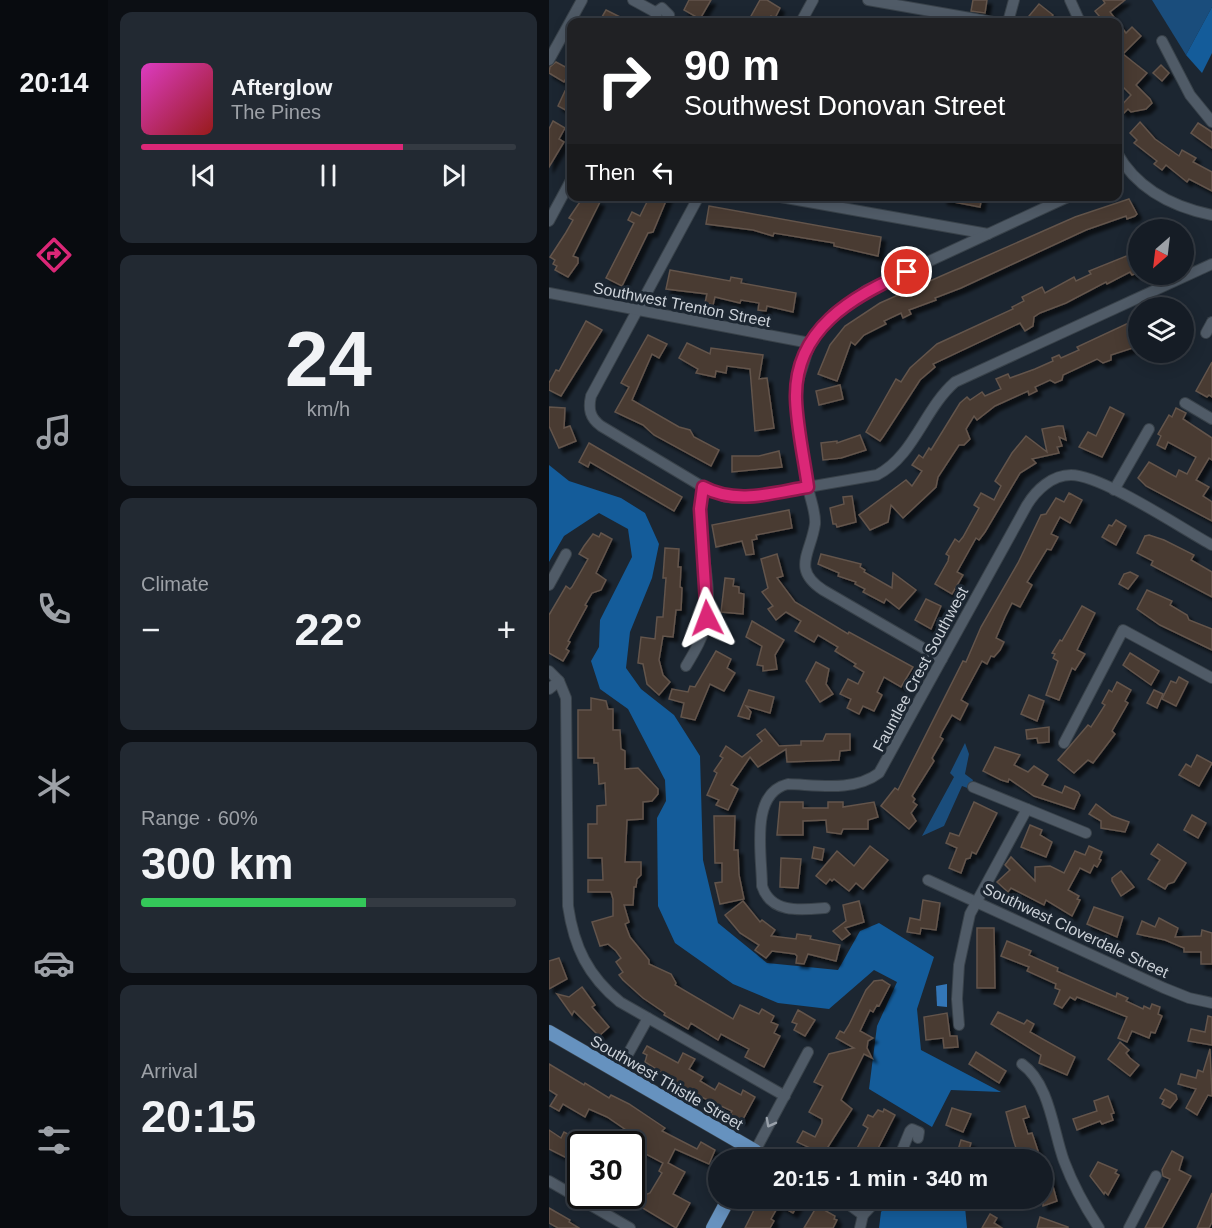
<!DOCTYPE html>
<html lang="en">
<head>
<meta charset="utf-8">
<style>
	body { margin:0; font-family:Helvetica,sans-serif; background:#222932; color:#f1f3f6; height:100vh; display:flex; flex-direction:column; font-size:22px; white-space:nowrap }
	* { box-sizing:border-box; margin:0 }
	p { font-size:20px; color:#9da1a7 }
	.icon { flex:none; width:33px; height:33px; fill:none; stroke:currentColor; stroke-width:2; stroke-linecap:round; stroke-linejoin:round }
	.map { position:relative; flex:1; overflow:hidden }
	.panel { display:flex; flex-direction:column; gap:12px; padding:12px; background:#0c0f14; width:441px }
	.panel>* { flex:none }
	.guide { position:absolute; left:18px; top:18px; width:555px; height:183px; border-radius:12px; box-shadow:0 3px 15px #0003,0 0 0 2px #343a42; background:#202124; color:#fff; overflow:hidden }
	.needle { width:39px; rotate:208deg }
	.fabs { position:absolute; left:579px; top:219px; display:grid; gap:12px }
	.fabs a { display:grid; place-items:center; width:66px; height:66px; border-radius:50%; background:#151c25; box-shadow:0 3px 15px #0003,0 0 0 2px #343a42; font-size:30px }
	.speed { position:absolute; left:18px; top:1131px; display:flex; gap:12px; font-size:30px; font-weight:700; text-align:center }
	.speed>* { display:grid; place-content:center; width:78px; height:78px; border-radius:50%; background:#151c25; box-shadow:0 3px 15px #0003,0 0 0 2px #343a42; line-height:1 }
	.speed .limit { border:3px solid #111; border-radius:9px; background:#fff; color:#111 }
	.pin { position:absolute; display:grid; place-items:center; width:51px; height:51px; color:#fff; margin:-26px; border:3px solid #fff; border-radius:50%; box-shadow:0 2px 6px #0007 }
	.me { position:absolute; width:66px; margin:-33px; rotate:357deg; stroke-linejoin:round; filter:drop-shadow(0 0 4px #0008) }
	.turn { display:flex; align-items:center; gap:21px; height:126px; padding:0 18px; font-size:27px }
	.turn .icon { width:78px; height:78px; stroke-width:2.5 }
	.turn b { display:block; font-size:42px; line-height:51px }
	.then { display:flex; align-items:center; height:57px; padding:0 18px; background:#0003; gap:12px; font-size:22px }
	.big { font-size:45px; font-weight:700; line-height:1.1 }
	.panel .tile { flex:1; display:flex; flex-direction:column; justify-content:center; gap:9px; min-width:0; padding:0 21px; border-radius:12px; background:#222932 }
	.panel .dial { align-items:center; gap:0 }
	.dial b { font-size:78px; line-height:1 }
	.song { display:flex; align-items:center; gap:18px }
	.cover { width:72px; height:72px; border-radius:9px; background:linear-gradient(135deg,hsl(310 70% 55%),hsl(0 70% 35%)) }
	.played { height:6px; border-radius:3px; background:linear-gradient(90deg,#db2777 70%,#343a42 70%) }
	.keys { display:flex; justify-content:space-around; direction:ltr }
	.heat { display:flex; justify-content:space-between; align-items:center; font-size:33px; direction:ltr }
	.charge { height:9px; border-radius:4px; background:linear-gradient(90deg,#34c759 60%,#343a42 0) }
	.trip { position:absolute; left:159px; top:1149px; width:345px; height:60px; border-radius:30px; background:#151c25; box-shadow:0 3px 15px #0003,0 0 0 2px #343a42; font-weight:700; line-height:60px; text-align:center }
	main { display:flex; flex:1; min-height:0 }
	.dock { display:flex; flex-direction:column; width:108px; justify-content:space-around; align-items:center; background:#080b0f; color:#9da1a7 }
	.dock .icon { width:42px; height:42px }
	.dock .current { color:#db2777 }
	.dock b { font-size:27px; color:#f1f3f6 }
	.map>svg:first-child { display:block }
	.green { fill:#1a4d7c }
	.forest { fill:#145c9a }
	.water { fill:#3376b7 }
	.building { fill:#483a32; stroke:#63544b; stroke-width:1.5; filter:url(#shadow) }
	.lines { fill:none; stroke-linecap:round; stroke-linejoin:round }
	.minor-casing { stroke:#39424a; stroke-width:12 }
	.major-casing { stroke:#39424a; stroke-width:15 }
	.minor { stroke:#505b67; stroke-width:10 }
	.major { stroke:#6692bf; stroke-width:14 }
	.oneway { stroke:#9aa2ab }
	.route-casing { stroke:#8e194d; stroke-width:15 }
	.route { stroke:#db2777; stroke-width:10 }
	.labels { text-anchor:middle; stroke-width:6; stroke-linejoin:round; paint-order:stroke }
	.street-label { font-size:16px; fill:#ccd2d9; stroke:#1c2631 }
</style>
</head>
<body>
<main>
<nav class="dock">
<b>20:14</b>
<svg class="icon current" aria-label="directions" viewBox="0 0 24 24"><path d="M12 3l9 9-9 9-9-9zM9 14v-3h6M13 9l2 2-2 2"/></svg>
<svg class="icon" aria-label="music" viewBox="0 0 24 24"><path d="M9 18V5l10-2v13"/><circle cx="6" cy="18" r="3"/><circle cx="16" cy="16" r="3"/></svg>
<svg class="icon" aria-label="phone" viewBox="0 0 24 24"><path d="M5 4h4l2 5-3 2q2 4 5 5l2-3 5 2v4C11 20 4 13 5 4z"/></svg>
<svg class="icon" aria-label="climate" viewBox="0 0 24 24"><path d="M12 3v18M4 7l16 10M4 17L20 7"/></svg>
<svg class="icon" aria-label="car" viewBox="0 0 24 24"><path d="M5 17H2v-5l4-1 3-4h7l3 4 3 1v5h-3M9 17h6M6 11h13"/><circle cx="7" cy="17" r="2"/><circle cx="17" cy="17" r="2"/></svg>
<svg class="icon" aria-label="filters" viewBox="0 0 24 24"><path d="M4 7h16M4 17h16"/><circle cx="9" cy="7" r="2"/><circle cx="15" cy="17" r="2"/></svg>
</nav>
<section class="panel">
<div class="tile">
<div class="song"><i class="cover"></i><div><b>Afterglow</b><p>The Pines</p></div></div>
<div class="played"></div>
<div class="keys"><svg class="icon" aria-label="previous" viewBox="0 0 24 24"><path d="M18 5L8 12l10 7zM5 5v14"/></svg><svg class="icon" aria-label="pause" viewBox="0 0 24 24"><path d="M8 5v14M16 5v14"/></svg><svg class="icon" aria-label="next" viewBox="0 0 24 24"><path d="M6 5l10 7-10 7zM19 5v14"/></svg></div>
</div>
<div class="tile dial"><b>24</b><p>km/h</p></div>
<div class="tile"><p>Climate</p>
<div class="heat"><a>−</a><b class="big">22°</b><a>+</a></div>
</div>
<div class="tile"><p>Range · 60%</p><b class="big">300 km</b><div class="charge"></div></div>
<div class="tile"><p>Arrival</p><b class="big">20:15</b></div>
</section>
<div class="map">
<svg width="663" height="1228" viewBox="0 0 663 1228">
	<defs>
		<filter id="shadow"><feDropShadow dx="4.5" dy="4.5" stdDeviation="1.5" flood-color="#0009"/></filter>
	</defs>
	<rect width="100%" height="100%" fill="#1c2631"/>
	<g class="green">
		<path d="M603 0H663V7L637 55Z"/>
		<path d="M416 743 420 754 416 774 424 780 421 789 413 786 395 826 373 836 405 777 401 773Z"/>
	</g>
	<g class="forest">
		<path d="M663 7V53L653 73 637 55Z"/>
		<path d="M0 465 20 481 72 498 96 513 110 544 103 578 81 632 77 668 92 689 125 715 151 756 154 860 169 923 218 963 289 970 311 931 330 923 385 957 368 1009 372 1050 452 1092 402 1090 383 1127 320 1089 328 1026 348 982 325 970 280 1009 229 1003 184 984 126 943 109 906 108 818 117 801 116 780 79 709 51 689 42 661 50 647 51 620 83 557 79 529 50 513 15 536 0 562Z"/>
		<path d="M342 1199H357L385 1207 404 1199H441L416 1207 418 1228H330L332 1212Z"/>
	</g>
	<path class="water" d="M398 984V1007L388 1006 387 986Z"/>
	<g class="building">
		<path d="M140 0H162L151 19 135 10Z"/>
		<path d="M211 0H218L231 8 226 18 222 16 218 22H209L201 18Z"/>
		<path d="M424 0H438L436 13 422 11Z"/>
		<path d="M554 0H576L561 12 577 33 583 27 592 36 574 54 598 73 587 85 601 99 603 103 597 109 582 112 579 109 575 113 570 108 582 95 568 81V22H555L546 11 556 3Z"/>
		<path d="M490 4 504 15 498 22H475Z"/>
		<path d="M57 10 81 22H50Z"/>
		<path d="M7 62 22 70 15 82 0 73 1 67Z"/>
		<path d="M612 65 620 73 613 81 604 73Z"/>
		<path d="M16 91 22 94V113L9 106Z"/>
		<path d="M4 121 16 128 10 139 15 142 0 167V129Z"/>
		<path d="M591 122 606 139 630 156 633 150 647 158 644 162 663 172V191L640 179 638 182 617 165 613 170 605 164 608 161 585 143 588 140 581 133Z"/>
		<path d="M649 123 663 132V148L642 133Z"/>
		<path d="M35 196 51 202 24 256 29 258V263L19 277 6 270 8 266 4 264 6 260 1 257 16 234 24 220 20 218Z"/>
		<path d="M101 196H119L104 232 99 233 73 286 57 278 85 223 79 220 83 212 91 216Z"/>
		<path d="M394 196H433L431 207 394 200Z"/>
		<path d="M580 199 588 214 586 216 578 219 577 216 537 230 412 288 386 298 387 300 360 310 362 314 354 318 352 313 335 321 337 324 315 335 306 345 302 342 288 381 269 374 281 345 296 326 331 303 526 217Z"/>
		<path d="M160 206 332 237 329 256 285 246V243L225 233 224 236 204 230 157 224Z"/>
		<path d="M585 253 590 272 583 275 581 272 558 284 557 282 517 303 491 313 485 317 484 326 476 331 471 323 384 364 386 367 371 380 334 437 331 441 317 432 347 379 352 382 361 368 388 344 464 309 463 307 475 301 473 297 493 287 496 293 525 277 527 281 542 274 540 271Z"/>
		<path d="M121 270 181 281 182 277 193 279 192 283 247 293 244 312 218 306 217 311 209 310 210 303 192 300 191 303 166 297 164 305 156 303 158 294 117 289Z"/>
		<path d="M586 320 590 328V346L562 355V360L554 363 548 359 514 375 513 380 506 383 501 380 486 387 488 391 480 395 479 391 446 406 428 420 425 416 417 429 421 439 415 445H410L389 477 387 487 354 518 342 505 339 522 321 530 310 515 357 480 363 486 373 471 363 465 370 455 374 458 380 448 382 450 411 403 418 397 421 400 433 392 436 396 452 389 447 379 459 374 461 378 486 369 504 361 503 358 510 355 512 358 530 350 528 347Z"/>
		<path d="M37 321 53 330 12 396 0 390V383L7 370 10 371Z"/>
		<path d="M99 335 118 344 110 358 103 354 83 400 130 427 141 430 145 437 170 450 162 466 105 435 94 425 66 412 80 387 72 383Z"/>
		<path d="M138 343 161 354 162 348 214 355 210 379 218 378 225 428 206 431 201 369 178 366 177 373 167 371 166 377 147 373 149 369 130 358Z"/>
		<path d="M663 362V397L660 395 658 397 647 391Z"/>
		<path d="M291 385 294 399 270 405 267 391Z"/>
		<path d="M0 407 16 408 15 428 21 426 27 441 10 448 0 426Z"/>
		<path d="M561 407 575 414 553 457 530 447 539 432 547 436Z"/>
		<path d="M627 408 637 413 634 419 663 438V460L660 458 647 480 660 487 654 496 663 502V521L597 486 589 478 600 462 627 477 630 470 638 474 646 459 647 457 619 442 616 449 608 445 612 436 609 434 620 415 623 417Z"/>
		<path d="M509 426H514L517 440 510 437 513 446 508 447 510 453 483 459 487 463 471 473 436 532 430 540 427 538 408 572 414 575 403 594 386 584 399 561 400 556 397 554 406 539 410 542 414 537 430 508 425 505 432 493 445 500 452 486 446 481 463 453 477 436 498 452 493 429Z"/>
		<path d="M311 435 317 450 292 458 274 460 272 443 288 441V443Z"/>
		<path d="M40 443 133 497 125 511 41 462 39 467 30 462Z"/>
		<path d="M230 451 233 467 183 472V456H210Z"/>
		<path d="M520 493 533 500 521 523 511 517 502 534 509 537 502 550 498 549 478 582 483 585 471 607 463 603 456 617 447 638 455 642 451 650 445 657 442 656 438 664 433 661 412 700 419 704 411 720 403 715 393 732 391 737 394 739 383 758 385 761 363 796 366 799 364 802 368 805 362 813 367 821 360 829 332 806 346 788 349 790 414 661 417 662 432 627 469 563 492 515 497 514 507 498 515 502Z"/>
		<path d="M303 496 307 522 288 527 287 524H284L281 508 295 504 294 497Z"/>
		<path d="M240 510 243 528 207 535 208 539 203 540 205 554 197 555 193 541 167 547 163 525Z"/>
		<path d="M567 520 577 526 567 545 553 537 560 525 563 526Z"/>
		<path d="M52 533 63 539 47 573 57 580 52 590 43 593 36 605 38 606 19 641 21 642 17 649 20 651 14 661 0 653V615L17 586 21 589 23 587 39 559 30 554 35 546 44 534 50 537Z"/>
		<path d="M600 535 615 540 645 555 642 560 663 572V597L602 565 604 561 588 553 596 536Z"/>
		<path d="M116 548 130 549 129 567H132L131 587 133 588 132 610H127L124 637 114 636 110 660 114 675 121 682 110 695 98 684 94 664 89 663 92 637 106 639 108 617H114L117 578H114Z"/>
		<path d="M228 554 234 576 228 578 246 602 299 634 300 632 364 667 352 687 335 677 328 692 333 695 325 711 314 706 310 714 298 708 302 699 291 694 299 679 309 684 315 672 305 666 307 664 286 651 289 647 269 635 265 642 246 631 252 621 237 612 227 620 219 609 224 606 213 592 219 588 212 559Z"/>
		<path d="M272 554 312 564 311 567 316 570 315 572 343 588 344 573 367 590 350 609 337 599 335 603 314 592 316 589 306 584 307 582 289 576 290 573 269 564Z"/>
		<path d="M581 572 589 576 579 589 570 584 575 574Z"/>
		<path d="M176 578 185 579 184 586 190 587V593L195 594 194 614 172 612Z"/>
		<path d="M598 590 623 601 621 605 638 615 640 620 663 629V650L611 625 588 609Z"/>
		<path d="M377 599 392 606 382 629 366 620Z"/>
		<path d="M533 606 546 613 528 650 536 654 526 670 523 668 510 700 497 695 509 661 504 658 506 654 503 653 511 640 513 641Z"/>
		<path d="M203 621 235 640 226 655 228 669 214 671V666L208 665 213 646 197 637Z"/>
		<path d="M167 651 182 659 178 668 186 673 175 691 161 684 146 720 132 717 135 703 120 699 123 689 139 692 141 686 146 687Z"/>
		<path d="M581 653 610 671 602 685 574 665Z"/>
		<path d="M267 662 280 669 277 684 284 694 271 702 257 681Z"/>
		<path d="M630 677 639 682 627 706 613 699 622 681 627 683Z"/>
		<path d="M568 682 582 690 576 701 579 703 563 731 566 734 544 763 539 760 525 773 509 760 539 725 542 727 556 705 553 703 560 690 563 692Z"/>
		<path d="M200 690 225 697 221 713 197 706 202 712 200 719 189 716Z"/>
		<path d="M605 690 614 694 608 708 598 703Z"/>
		<path d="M480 695 495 701 488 721 472 714Z"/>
		<path d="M42 698 57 701 59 709H64V730H71L72 749 76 751V769L89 768 109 789V794L103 801 94 802V819L78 820 76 862H92V875L88 879 87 887H85L84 905H75L80 922 76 924 81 937 100 960V964L122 974 127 983 126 985 184 1019 191 1005 210 1014 213 1009 225 1016 222 1022 229 1025 225 1033 231 1036 215 1067 196 1057 200 1049 172 1034 169 1040 142 1023 139 1029 115 1015 116 1013 94 998 74 980 70 975 74 972 67 962 72 958 67 951 59 944 51 946 43 922 64 916V899L62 892H39V880H54L53 858H39V824H48V806L57 805 56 783 50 784 49 763H45V758H29V710H42Z"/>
		<path d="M500 727V742L489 743 488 738 478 739 477 730Z"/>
		<path d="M216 729 230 746 252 745V741H274L277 734H301V750L291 751 290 760 238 762 237 749 209 767 201 757 182 785 189 789 179 810 167 805 170 800 158 795 168 773 165 771 174 758 171 756 177 746 193 757 213 741 208 735Z"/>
		<path d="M446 747 471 755 465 765 479 772 485 766 499 775 493 785 513 793 516 786 529 792 531 795 525 809 485 796 460 779 459 782 452 780 434 771Z"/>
		<path d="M648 755 663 763 650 786 630 775 637 764 642 767Z"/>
		<path d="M231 802H254V808H279V802H294V807L325 802 329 817 319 820V829H294L292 834 278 832 277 820 254 821V835H228Z"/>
		<path d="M425 802 448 813 427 854 423 852 421 858 417 859 412 873 400 868 408 848 397 843 401 833 410 836Z"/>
		<path d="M547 804 563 816 580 822 576 832 552 828V821L540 814Z"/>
		<path d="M643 815 657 823 649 838 635 830Z"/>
		<path d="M165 816H186L185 850H189L190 875 195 899 171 904 166 883 173 882V863H166Z"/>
		<path d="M481 825 493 830 491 835 503 842 497 857 472 847Z"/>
		<path d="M609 844 637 863 625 882 619 884 616 889 599 879 611 860 602 854Z"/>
		<path d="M321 846 339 860 314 889 307 883 300 891 285 879 283 881 281 879 277 884 267 876 288 851 305 866Z"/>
		<path d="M540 846 553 852 550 859 552 860 548 867 545 865 541 873 531 868 519 890 530 896 528 899 531 900 523 916 497 900 495 905 462 888 459 892 448 882 461 870 456 865 462 857 486 881V867L501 866 515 873 526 851 536 855Z"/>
		<path d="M265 847 275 849 273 860 263 858Z"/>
		<path d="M232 858 252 859 249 888 231 887Z"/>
		<path d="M572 871 585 887 572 896 563 881V878Z"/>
		<path d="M374 900 391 903 387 930 372 928 371 934 358 932 361 918 371 920Z"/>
		<path d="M194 901 211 922 213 920 226 930 222 936 247 939 248 934 262 936 261 939 291 945 287 961 259 954 255 964 247 963 248 956 246 954 223 951 217 958 206 950 210 945 191 933 176 915Z"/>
		<path d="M310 901 315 922 296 928 301 934 293 940 284 931 297 921 294 905Z"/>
		<path d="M545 907 574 917 568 937 538 924Z"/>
		<path d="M610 918 629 928 626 937 652 936 653 930 663 933V964H652V952H635V948L616 940 588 934 593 921 606 927Z"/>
		<path d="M428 928H445L446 988H428Z"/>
		<path d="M458 941 482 951 480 955 509 968 508 971 567 997 568 993 579 998 577 1001 594 1009 595 1006 601 1009 603 1004 611 1007 609 1014 613 1016 606 1033 602 1032 600 1038 583 1031 578 1042 569 1038 578 1017 528 997 526 1000 521 997 513 1008 505 1004 511 990 506 988 507 984 478 971 480 967 452 956Z"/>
		<path d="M10 958 18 979 0 989V961Z"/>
		<path d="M333 980 341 985 330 1006 328 1005 324 1012 321 1010 311 1031 324 1038 319 1041 318 1048 323 1058 315 1054 292 1100 303 1109 277 1150 282 1152 278 1160H260L254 1157 259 1147 248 1142 254 1131 266 1137 273 1123V1119L260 1112 274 1086 265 1082 280 1054 305 1048 287 1038 291 1031 295 1033 300 1025 317 990 325 981Z"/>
		<path d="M33 987 46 1005 43 1007 60 1027 50 1036 25 1011 23 1015 8 994 20 997Z"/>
		<path d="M249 1010 266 1020 256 1036 245 1030 248 1024 243 1022Z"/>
		<path d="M449 1012 475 1024 478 1020 485 1024 481 1032 526 1057 518 1075 490 1063 492 1055 442 1024Z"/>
		<path d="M398 1013 401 1036H408L409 1047 395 1048 394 1038 377 1040 375 1017Z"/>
		<path d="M659 1016 663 1017V1045L639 1041 642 1029 656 1032Z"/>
		<path d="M571 1042 580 1050 577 1053 581 1058 590 1065 581 1076 559 1059Z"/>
		<path d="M98 1046 129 1063 134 1053 146 1059 140 1069 154 1077 151 1081 166 1090 170 1083 192 1095 194 1090 206 1097 193 1121 181 1114 183 1111 148 1095 96 1062 98 1055 94 1053Z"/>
		<path d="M661 1049 663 1096 659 1095 648 1115 637 1108 647 1089 629 1084 632 1074 647 1078 649 1070 654 1072Z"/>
		<path d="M427 1052 457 1071 450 1083 420 1064Z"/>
		<path d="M0 1064 35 1085 36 1083 60 1098 62 1095 80 1104 116 1128 113 1131 148 1149 152 1142 166 1150 160 1164 126 1149 119 1163 136 1172 124 1194 141 1203 127 1228 92 1207 94 1203 82 1197V1187L96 1195 101 1193 113 1173 110 1171 114 1163 91 1151 96 1143 58 1117 40 1109 36 1117 14 1104 10 1111 1 1106 8 1095 0 1090Z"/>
		<path d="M616 1089 627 1095 628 1099 621 1108 613 1104 615 1100 611 1098Z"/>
		<path d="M559 1096 565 1113 562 1114 564 1120 553 1124 551 1121 528 1130 524 1119 548 1111 545 1101Z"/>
		<path d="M476 1106 480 1117 474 1119 479 1134 483 1133 492 1160H471L464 1139 457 1112Z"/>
		<path d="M403 1108 422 1114 414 1132 397 1125Z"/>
		<path d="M335 1109 346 1115 323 1160H314L305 1154 319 1128 314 1125 319 1115 324 1117 329 1110 334 1112Z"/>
		<path d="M0 1130 12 1138 15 1132 32 1141V1171L19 1165 18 1158 0 1149Z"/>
		<path d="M412 1140 422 1143 417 1160H406Z"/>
		<path d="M623 1151 634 1157 630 1170 642 1176 613 1228H596L621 1179 614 1176 613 1170Z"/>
		<path d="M494 1161H497L508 1201 494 1206Z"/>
		<path d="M549 1162 568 1170 566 1173 570 1175 559 1195 556 1192 555 1194 541 1176Z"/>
		<path d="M663 1193V1222L660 1228H648Z"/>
		<path d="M211 1198H253L244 1213 230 1205 222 1219 225 1221 221 1228H196Z"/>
		<path d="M268 1206 286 1216 285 1219 288 1220 284 1228H255Z"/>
		<path d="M0 1208 21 1220 20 1222 30 1228H9L0 1223Z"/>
		<path d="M441 1214 448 1218 445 1223 453 1228H433Z"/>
		<path d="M491 1217 519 1227V1228H488Z"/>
	</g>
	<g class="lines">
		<defs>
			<g id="minor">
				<path d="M84 0 106 12"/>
				<path d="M319 0 444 22"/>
				<path d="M521 0 531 22"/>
				<path d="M110 22 106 13 113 8 120 15 115 22"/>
				<path d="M252 22 264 0"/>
				<path d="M459 22 465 0"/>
				<path d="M613 41 641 95 663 122"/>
				<path d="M0 60 33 0"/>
				<path d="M568 153C588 189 624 207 663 215"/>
				<path d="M150 196 42 396C39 409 41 418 52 426L154 487 177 497 195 498 259 487C261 499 267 512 266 524 262 553 242 569 274 590L393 659"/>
				<path d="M226 196 439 234"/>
				<path d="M521 196 318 290 284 314 261 343 248 384V413L259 487 328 475C365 456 375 409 406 382L663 264"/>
				<path d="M0 221 22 180"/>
				<path d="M0 293 261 343"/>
				<path d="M657 333 663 322"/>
				<path d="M636 403 663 419"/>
				<path d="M565 490 600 429"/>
				<path d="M0 585 17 554"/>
				<path d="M137 666C146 651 155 636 158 619 164 575 144 530 154 487"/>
				<path d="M0 671 10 681 17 698 19 906C25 947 39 976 71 1002L236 1096"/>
				<path d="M0 689 10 681"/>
				<path d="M515 743 574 630 663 678"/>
				<path d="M424 787 537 833"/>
				<path d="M379 880 615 988 640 998 663 1003"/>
				<path d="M276 908C252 910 222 914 213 886 213 855 200 793 239 784 269 785 305 792 330 773L478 505C487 490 503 475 522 475 553 475 632 528 663 545"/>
				<path d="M410 1025 408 999 410 965 421 914 478 809"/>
				<path d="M473 1064C501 1084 504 1131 515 1161 524 1185 536 1207 550 1228"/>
				<path d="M69 1072 99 1018"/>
				<path d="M220 1160 206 1151 259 1052"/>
				<path d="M349 1160 361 1131 363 1129 370 1132 369 1138"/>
				<path d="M0 1181 81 1228"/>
				<path d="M291 1198 314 1215"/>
				<path d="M314 1215 330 1198"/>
				<path d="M311 1228 314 1215"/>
				<path d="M580 1228 607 1176"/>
			</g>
			<g id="major">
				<path d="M0 1032 206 1151 201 1160"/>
				<path d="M164 1228 180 1198"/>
			</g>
		</defs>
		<use href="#minor" class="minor-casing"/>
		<use href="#major" class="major-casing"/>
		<use href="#minor" class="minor"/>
		<use href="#major" class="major"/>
	</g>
	<defs><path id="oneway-chevron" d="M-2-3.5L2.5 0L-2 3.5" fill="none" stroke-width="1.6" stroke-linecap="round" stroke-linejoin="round" transform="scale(1.5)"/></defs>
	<use class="oneway" href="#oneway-chevron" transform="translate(221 1123) rotate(118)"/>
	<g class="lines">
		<defs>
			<path id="route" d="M158 618 151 509 154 487C188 505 223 493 259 487 255 458 248 428 247 399 245 329 303 297 358 272"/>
		</defs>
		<use href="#route" class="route-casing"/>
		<use href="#route" class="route"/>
	</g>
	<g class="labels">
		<g class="street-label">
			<text transform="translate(133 304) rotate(11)" y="6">Southwest Trenton Street</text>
			<text transform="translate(371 669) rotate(-62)" y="6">Fauntlee Crest Southwest</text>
			<text transform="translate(527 930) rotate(25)" y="6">Southwest Cloverdale Street</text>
			<text transform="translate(118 1082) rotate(30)" y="6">Southwest Thistle Street</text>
		</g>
	</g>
</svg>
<div class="fabs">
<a><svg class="needle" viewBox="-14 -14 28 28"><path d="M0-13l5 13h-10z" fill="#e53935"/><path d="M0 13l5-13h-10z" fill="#9da1a7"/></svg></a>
<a><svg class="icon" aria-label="layers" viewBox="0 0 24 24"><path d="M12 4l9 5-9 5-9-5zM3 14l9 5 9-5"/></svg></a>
</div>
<div class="speed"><div class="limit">30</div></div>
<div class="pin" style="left:358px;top:272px;background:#d93025"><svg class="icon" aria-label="arrive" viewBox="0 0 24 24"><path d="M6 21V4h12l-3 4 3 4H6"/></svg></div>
<svg class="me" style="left:158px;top:618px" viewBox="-20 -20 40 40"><path d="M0-17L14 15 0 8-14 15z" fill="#db2777" stroke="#fff" stroke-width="4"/></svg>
<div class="trip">20:15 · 1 min · 340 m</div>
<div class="guide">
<div class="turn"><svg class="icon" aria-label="right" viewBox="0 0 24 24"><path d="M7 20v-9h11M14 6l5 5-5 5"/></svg><div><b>90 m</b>Southwest Donovan Street</div></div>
<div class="then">Then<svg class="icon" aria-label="left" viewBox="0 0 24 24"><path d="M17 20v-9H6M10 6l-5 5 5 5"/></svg></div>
</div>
</div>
</main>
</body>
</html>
